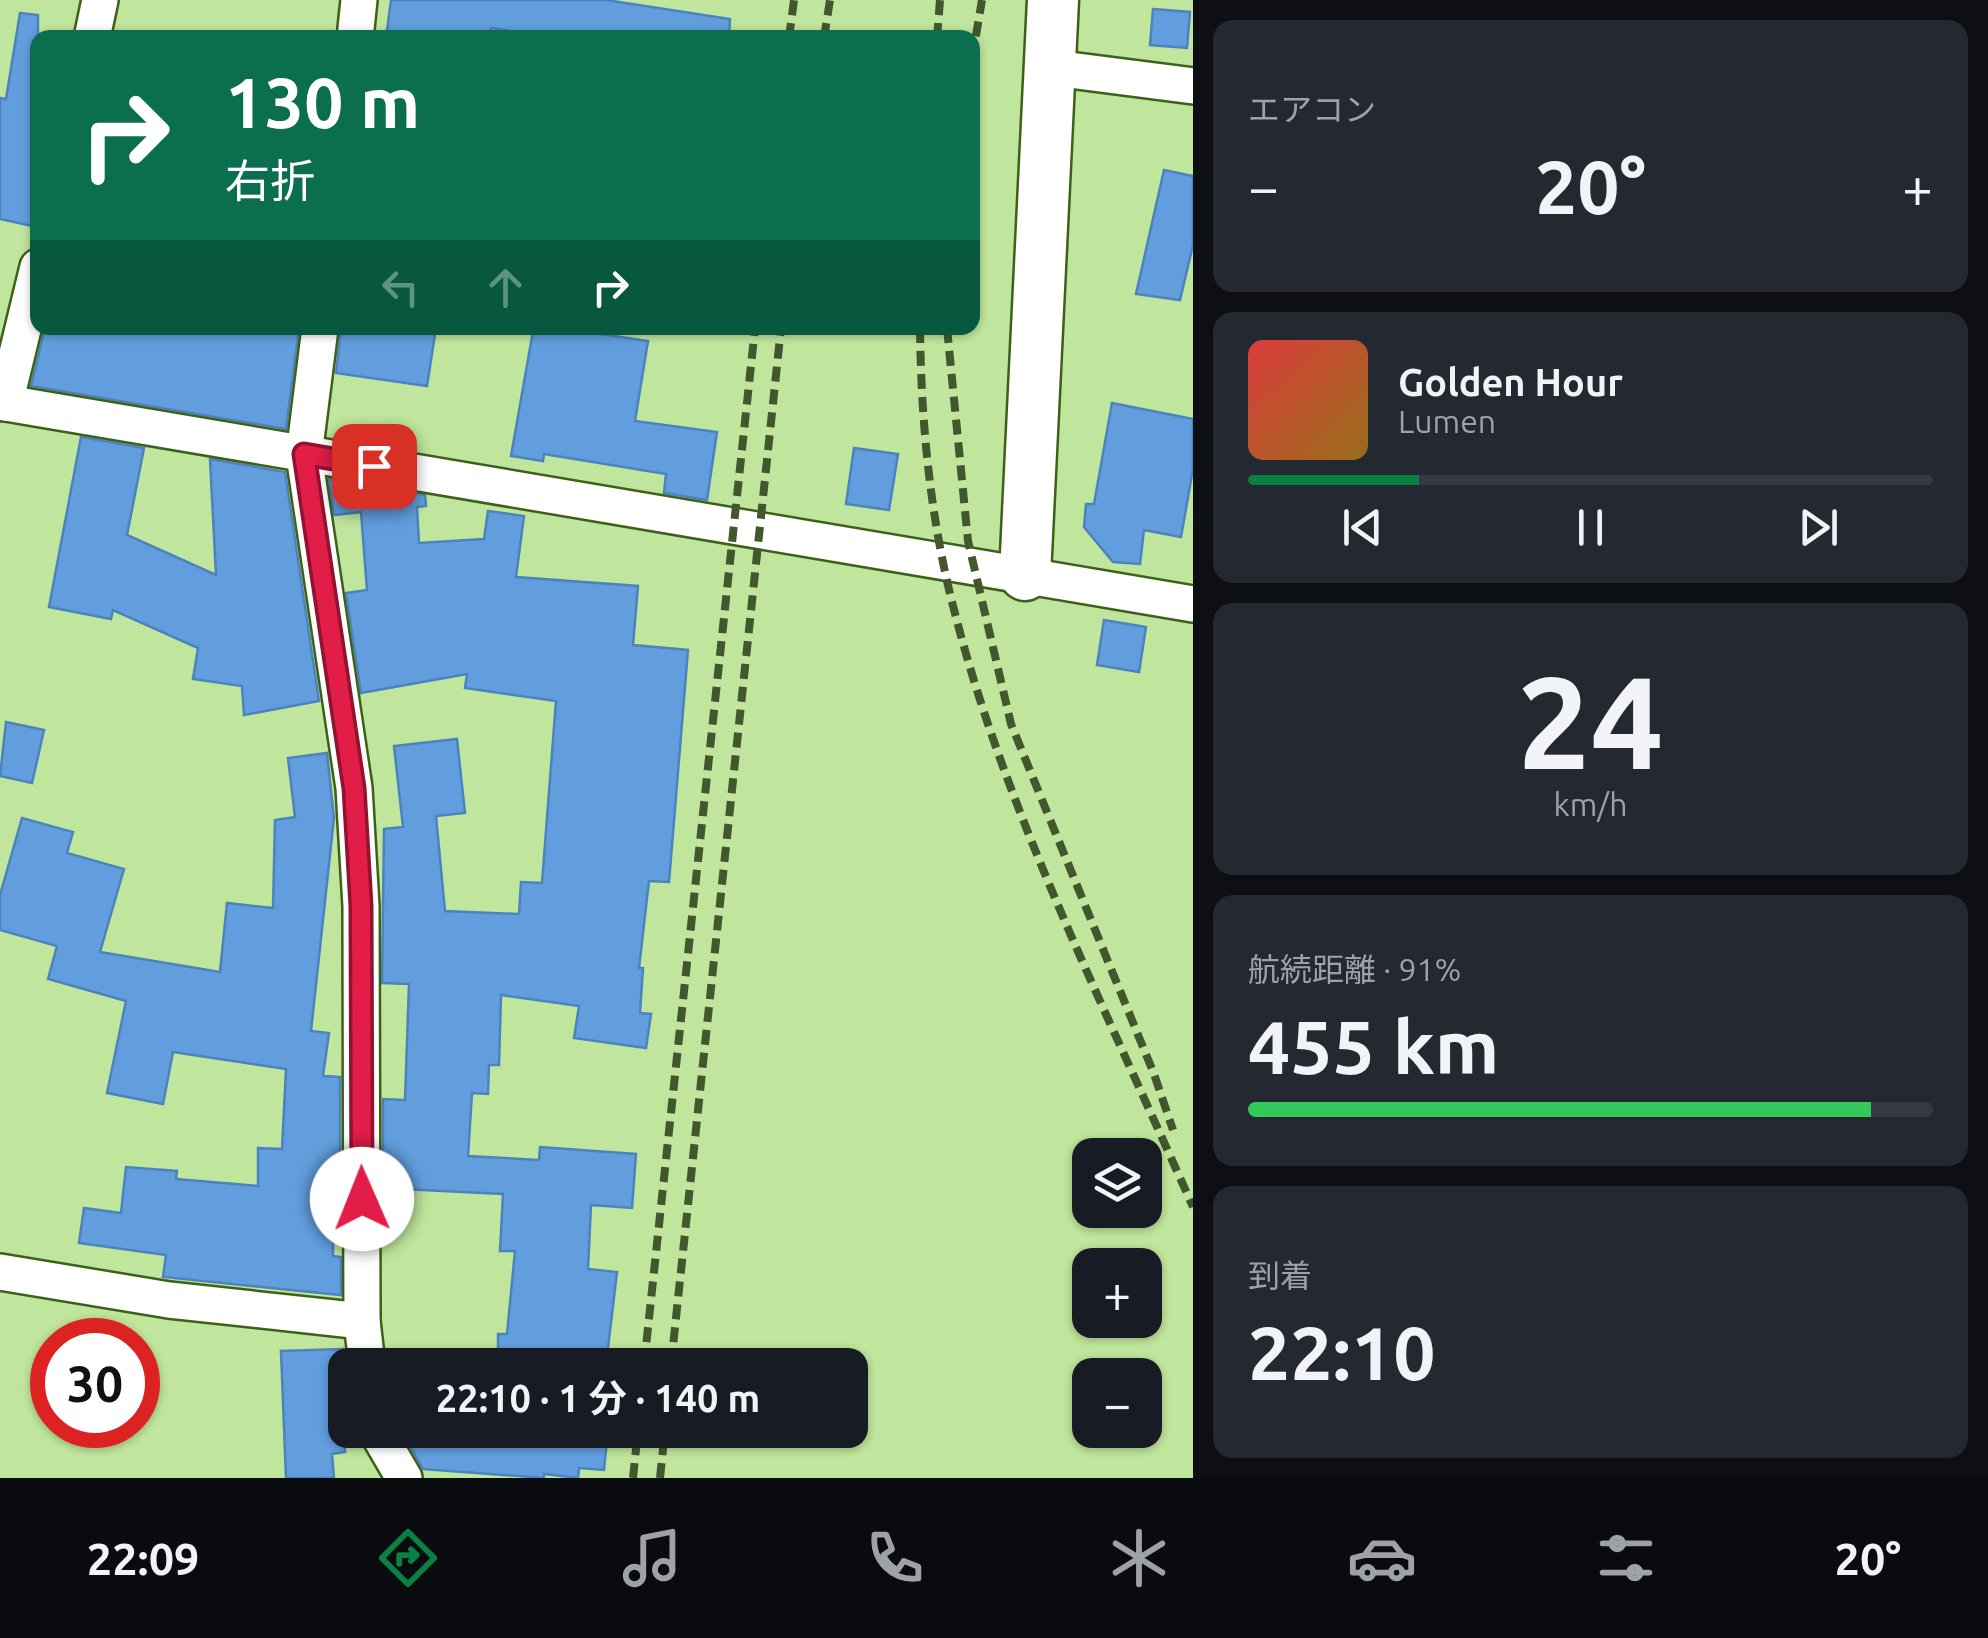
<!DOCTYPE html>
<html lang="ja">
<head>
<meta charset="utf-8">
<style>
	body { margin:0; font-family:Ubuntu,"Noto Sans JP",sans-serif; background:#242831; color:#f1f3f6; height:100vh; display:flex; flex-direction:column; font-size:38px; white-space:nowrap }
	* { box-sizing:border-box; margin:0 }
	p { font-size:32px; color:#9ea1a6 }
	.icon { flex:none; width:55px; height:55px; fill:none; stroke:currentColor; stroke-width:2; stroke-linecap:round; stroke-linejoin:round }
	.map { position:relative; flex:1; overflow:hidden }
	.side { display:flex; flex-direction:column; gap:20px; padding:20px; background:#0d0f14; width:795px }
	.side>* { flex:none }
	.banner { position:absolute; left:30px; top:30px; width:950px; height:305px; border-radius:20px; box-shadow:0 2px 8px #0004; background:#0b6e4f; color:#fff; overflow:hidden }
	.fabs { position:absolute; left:1072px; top:1138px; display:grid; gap:20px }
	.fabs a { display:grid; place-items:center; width:90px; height:90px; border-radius:20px; background:#171b24; box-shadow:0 2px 8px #0004; font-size:50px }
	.speed { position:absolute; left:30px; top:1318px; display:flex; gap:20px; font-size:50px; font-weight:700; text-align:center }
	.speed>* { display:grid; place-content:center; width:130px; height:130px; border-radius:50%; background:#171b24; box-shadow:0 2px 8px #0004; line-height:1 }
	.speed .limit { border:15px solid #d22; background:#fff; color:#111 }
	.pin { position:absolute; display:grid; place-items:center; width:85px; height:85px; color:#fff; margin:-42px; border-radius:20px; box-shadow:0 5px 15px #0006 }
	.me { position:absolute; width:110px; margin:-55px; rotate:359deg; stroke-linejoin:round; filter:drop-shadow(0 0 8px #0008) }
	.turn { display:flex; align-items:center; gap:35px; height:210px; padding:0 30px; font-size:45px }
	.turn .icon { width:130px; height:130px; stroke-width:2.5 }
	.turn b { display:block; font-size:70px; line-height:85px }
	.lanes { display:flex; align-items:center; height:95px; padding:0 30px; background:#0003; justify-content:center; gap:50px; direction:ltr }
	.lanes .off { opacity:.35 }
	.big { font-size:75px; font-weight:700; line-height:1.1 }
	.side .widget { flex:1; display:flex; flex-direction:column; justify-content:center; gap:15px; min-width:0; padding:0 35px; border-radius:20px; background:#242831 }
	.side .dial { align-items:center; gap:0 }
	.dial b { font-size:130px; line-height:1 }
	.song { display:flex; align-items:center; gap:30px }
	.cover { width:120px; height:120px; border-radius:15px; background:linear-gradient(135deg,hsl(0 70% 55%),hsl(40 70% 35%)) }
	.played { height:10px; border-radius:5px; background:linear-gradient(90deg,#0b8043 25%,#363941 25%) }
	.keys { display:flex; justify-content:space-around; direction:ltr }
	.heat { display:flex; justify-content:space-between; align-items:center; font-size:55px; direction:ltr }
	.charge { height:15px; border-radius:8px; background:linear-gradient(90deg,#34c759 91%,#363941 0) }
	.trip { position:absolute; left:328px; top:1348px; width:540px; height:100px; border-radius:20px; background:#171b24; box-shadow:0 2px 8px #0004; font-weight:700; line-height:100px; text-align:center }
	.dock { display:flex; height:160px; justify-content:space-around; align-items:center; background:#090b0e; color:#9ea1a6 }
	.dock .icon { width:70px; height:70px }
	.dock .on { color:#0b8043 }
	.dock b { font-size:45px; color:#f1f3f6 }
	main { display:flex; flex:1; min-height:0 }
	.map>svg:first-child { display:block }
	.building { fill:#629ede; stroke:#4c83bd; stroke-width:2.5 }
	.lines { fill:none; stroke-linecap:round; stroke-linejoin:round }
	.street-casing { stroke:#3f6018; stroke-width:40 }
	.secondary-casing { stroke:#3f6018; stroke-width:55 }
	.street { stroke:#fff; stroke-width:35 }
	.secondary { stroke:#fff; stroke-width:50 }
	.rail { stroke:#42572e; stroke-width:8; stroke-dasharray:15 8; stroke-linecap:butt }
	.route-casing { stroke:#92132f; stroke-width:25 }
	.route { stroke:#e11d48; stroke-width:18 }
</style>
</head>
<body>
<main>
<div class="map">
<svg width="1193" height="1478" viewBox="0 0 1193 1478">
	<rect width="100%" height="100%" fill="#bfe69c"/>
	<g class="building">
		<path d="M391 0H606L730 19 729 38H553L491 28 490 38H386Z"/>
		<path d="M1153 9 1190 12 1187 48 1150 45Z"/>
		<path d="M20 13 38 15V199L32 226 0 219V98L6 99Z"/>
		<path d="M1164 170 1193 176V245L1180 300 1136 294Z"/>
		<path d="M45 328H299L286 429 31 386Z"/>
		<path d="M341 328H436L427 386 336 373Z"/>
		<path d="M561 328 648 341 635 421 717 432 707 500 664 493 666 474 544 454 543 461 511 456 533 331 560 334Z"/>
		<path d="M1112 403 1193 419V469L1181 537 1144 530 1140 564 1113 562 1084 527 1086 504H1094Z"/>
		<path d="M81 437 144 448 127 535 216 575 210 459 285 472 319 701 244 715 242 686 193 679 198 648 113 610 111 619 49 607Z"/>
		<path d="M854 448 898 454 889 510 846 504Z"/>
		<path d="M329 479 425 495 426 506 417 507 419 543 484 539 488 511 524 516 516 577 638 586 633 645 688 650 669 882 649 881 639 968H643L640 1013 651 1014 646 1048 574 1038 579 1006 501 995 499 1065H489L488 1094 472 1093 468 1156 539 1160 540 1147 636 1154 632 1208 591 1205 588 1269 617 1272 606 1365H498V1334H507L515 1251H500L503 1194 383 1188V1099L405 1100 409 984 382 983 384 829 403 827 394 746 457 739 465 813 436 816 445 911 519 914 521 882 542 883 556 701 465 688 467 674 361 693 346 593 367 590 361 512 334 515Z"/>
		<path d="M1104 620 1146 627 1139 672 1097 665Z"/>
		<path d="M6 722 44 730 32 783 0 776Z"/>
		<path d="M327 753 334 818 311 1031 329 1033 323 1076 340 1077V1188H334L333 1256 341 1257V1295L163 1277 166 1255 79 1243 84 1208 121 1213 126 1167 177 1171 176 1179 258 1186V1148L282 1149 286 1069 173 1052 163 1104 107 1093 126 1001 48 979 57 946 0 930V895L22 818 73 832 67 853 124 869 100 952 220 972 227 903 273 908 275 820 295 817 288 758Z"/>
		<path d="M343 1349 345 1452 332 1454 334 1478H286L281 1351Z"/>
		<path d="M401 1430H608L604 1470 579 1468 578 1478 544 1474V1478L423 1469Z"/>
	</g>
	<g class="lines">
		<defs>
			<g id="street">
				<path d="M92 38 100 0"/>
				<path d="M355 38 359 0"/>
				<path d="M1046 67 1193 86"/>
				<path d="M320 328 304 455 354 788 361 906 362 1321 367 1365"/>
				<path d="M0 402 1193 604"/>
				<path d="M5 403 38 267"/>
				<path d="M0 1272 169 1300 362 1321"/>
				<path d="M376 1430 404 1478"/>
			</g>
			<path id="secondary" d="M1025 575 1053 0"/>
		</defs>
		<use href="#street" class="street-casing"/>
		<use href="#secondary" class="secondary-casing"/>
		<use href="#street" class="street"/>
		<use href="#secondary" class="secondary"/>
		<g class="rail">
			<path d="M789 38 794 0"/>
			<path d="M824 38 830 0"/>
			<path d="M937 38 940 0"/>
			<path d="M972 59 982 0"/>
			<path d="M920 328C921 425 931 527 957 621 1008 817 1111 1021 1193 1207"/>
			<path d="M947 328 968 541 1011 724 1154 1074 1173 1130"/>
			<path d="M644 1365 755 328"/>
			<path d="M671 1365 781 328"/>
			<path d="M633 1478 638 1430"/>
			<path d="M660 1478 665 1430"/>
		</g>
	</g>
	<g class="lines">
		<defs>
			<path id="route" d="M362 1199 361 906 354 788 304 454 374 466"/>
		</defs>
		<use href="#route" class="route-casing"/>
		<use href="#route" class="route"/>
	</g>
</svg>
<div class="fabs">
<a><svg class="icon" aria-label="layers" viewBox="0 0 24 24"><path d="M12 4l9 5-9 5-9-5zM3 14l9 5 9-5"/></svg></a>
<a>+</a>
<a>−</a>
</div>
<div class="speed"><div class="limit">30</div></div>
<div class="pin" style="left:374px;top:466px;background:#d93025"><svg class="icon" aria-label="arrive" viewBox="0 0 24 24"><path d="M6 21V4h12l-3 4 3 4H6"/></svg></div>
<svg class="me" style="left:362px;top:1199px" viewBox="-20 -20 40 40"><circle r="19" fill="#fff"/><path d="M0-13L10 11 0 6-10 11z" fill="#e11d48"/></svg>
<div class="trip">22:10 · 1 分 · 140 m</div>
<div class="banner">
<div class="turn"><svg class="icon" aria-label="right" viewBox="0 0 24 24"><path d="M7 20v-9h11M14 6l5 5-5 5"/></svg><div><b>130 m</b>右折</div></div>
<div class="lanes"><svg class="icon off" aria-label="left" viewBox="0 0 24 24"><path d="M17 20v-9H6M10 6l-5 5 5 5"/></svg><svg class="icon off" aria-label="ahead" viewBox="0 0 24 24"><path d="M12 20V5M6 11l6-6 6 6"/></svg><svg class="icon" aria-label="right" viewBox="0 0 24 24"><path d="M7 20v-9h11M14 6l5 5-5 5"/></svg></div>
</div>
</div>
<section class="side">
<div class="widget"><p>エアコン</p>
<div class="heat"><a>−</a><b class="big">20°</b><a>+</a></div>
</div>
<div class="widget">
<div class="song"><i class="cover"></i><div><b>Golden Hour</b><p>Lumen</p></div></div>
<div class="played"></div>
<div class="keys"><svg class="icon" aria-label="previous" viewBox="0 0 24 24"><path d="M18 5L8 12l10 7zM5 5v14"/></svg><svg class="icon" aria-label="pause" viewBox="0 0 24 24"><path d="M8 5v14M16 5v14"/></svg><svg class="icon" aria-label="next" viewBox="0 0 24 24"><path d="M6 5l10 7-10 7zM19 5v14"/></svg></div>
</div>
<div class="widget dial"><b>24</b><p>km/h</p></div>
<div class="widget"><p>航続距離 · 91%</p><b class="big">455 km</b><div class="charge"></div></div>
<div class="widget"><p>到着</p><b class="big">22:10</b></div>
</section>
</main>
<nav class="dock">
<b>22:09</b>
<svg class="icon on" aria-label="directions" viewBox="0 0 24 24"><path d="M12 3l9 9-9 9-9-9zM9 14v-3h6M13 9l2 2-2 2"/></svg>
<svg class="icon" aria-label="music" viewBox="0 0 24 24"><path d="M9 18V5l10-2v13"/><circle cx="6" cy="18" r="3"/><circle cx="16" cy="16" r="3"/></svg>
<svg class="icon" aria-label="phone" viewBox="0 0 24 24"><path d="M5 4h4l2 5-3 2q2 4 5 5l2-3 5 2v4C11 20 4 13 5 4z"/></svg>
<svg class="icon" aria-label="climate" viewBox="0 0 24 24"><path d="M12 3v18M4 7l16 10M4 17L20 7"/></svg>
<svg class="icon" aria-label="car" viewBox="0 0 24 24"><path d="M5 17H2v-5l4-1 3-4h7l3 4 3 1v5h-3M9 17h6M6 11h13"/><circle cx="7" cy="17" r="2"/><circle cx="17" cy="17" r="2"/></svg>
<svg class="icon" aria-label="filters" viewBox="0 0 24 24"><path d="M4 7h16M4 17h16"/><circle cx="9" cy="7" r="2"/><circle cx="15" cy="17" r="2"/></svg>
<b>20°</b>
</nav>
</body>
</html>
